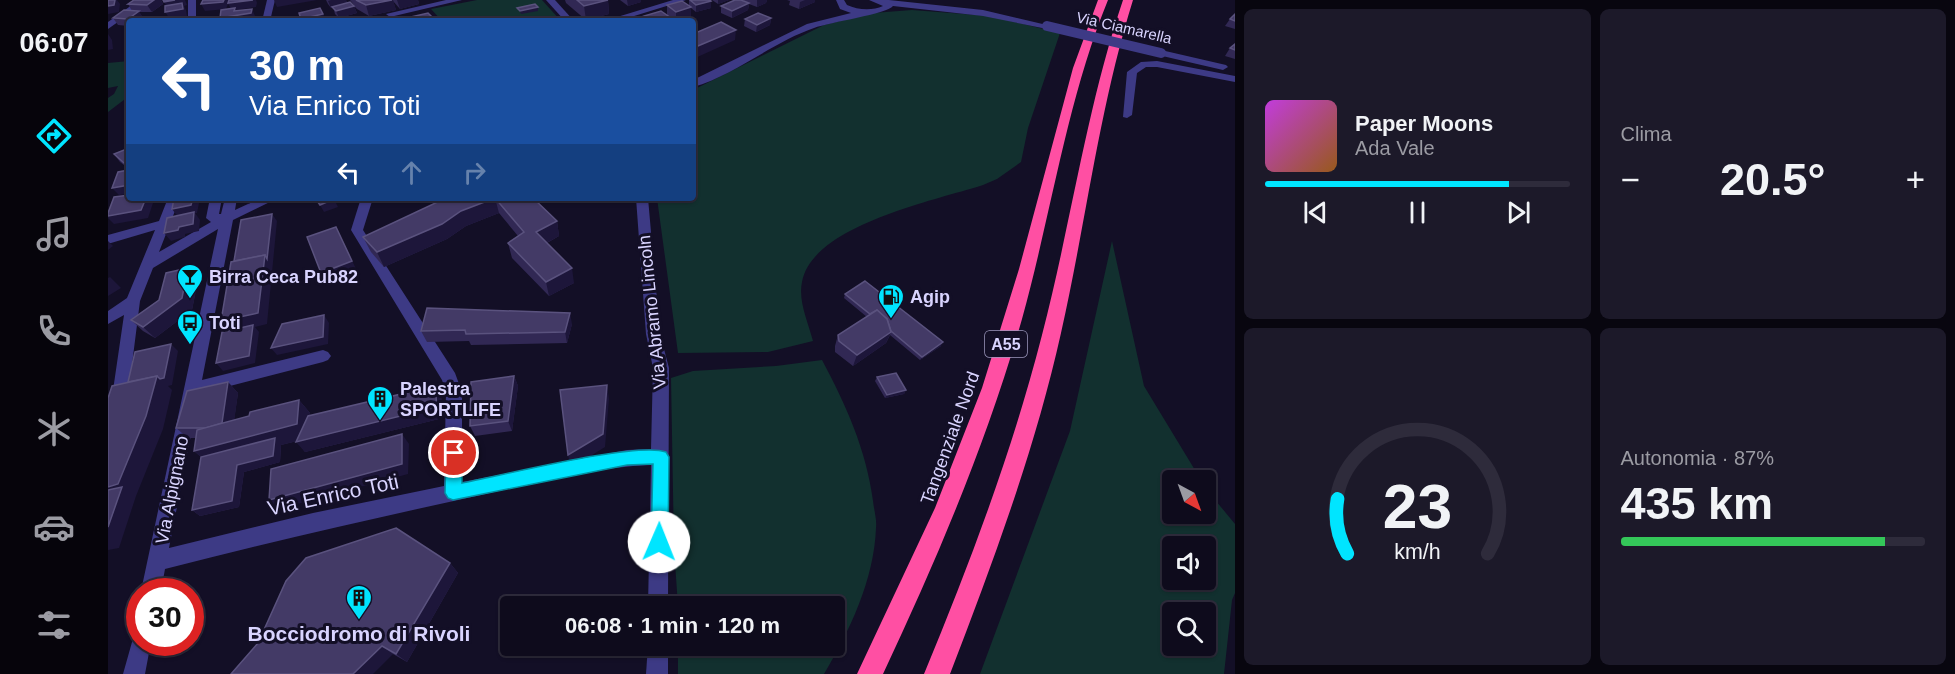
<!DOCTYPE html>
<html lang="it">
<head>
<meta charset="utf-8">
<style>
	body { margin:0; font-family:Arial,sans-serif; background:#1c1929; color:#f1f3f6; height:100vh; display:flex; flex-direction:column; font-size:22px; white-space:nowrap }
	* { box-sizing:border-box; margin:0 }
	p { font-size:20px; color:#9b9ba3 }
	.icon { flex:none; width:33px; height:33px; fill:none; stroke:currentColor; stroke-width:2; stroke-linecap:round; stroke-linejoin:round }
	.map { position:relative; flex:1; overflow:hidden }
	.details { display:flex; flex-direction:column; gap:9px; padding:9px; background:#08060f; width:720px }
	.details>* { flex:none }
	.guide { position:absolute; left:18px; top:18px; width:570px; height:183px; border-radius:6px; box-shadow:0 2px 4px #0004,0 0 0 2px #2e2b3b; background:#1a4fa0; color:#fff; overflow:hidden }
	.needle { width:39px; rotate:139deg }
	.controls { position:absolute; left:1054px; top:470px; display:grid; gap:12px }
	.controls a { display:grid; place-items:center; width:54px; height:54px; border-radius:6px; background:#0e0b1c; box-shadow:0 2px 4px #0004,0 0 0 2px #2e2b3b; font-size:30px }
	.speed { position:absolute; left:18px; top:578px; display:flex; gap:12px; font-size:30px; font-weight:700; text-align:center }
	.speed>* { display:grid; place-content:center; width:78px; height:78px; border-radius:50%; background:#0e0b1c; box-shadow:0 2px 4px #0004,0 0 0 2px #2e2b3b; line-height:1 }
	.speed .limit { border:9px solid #d22; background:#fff; color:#111 }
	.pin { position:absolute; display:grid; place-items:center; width:51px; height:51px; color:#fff; margin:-26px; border:3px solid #fff; border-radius:50%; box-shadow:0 2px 6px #0007 }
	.me { position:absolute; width:66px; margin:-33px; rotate:1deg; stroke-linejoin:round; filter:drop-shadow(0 0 4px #0008) }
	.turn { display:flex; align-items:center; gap:21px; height:126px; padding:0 24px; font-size:27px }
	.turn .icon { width:78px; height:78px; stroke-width:2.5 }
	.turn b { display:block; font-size:42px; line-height:51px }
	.lanes { display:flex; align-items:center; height:57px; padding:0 24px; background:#0003; justify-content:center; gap:30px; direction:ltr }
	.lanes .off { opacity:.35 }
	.big { font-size:45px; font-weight:700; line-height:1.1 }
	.details .widget { flex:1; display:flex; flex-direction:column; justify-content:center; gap:9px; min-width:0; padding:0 21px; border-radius:9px; background:#1c1929 }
	.details .dial { align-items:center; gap:0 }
	.dial svg { height:156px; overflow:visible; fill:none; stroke:#2e2b3b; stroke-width:7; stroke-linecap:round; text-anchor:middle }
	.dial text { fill:#f1f3f6; stroke:none }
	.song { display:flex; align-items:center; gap:18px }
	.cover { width:72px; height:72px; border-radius:9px; background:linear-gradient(135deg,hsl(290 70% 55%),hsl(30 70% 35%)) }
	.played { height:6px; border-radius:3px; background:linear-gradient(90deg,#00e5ff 80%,#2e2b3b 80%) }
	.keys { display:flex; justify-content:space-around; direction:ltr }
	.heat { display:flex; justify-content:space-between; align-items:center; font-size:33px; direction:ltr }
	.charge { height:9px; border-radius:4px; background:linear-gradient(90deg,#34c759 87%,#2e2b3b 0) }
	.details .tiles { flex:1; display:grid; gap:9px; grid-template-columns:repeat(2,1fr) }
	.trip { position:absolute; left:392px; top:596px; width:345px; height:60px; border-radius:6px; background:#0e0b1c; box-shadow:0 2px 4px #0004,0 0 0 2px #2e2b3b; font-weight:700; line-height:60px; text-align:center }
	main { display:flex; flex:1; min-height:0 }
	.menu { display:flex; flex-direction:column; width:108px; justify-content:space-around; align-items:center; background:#06040b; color:#9b9ba3 }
	.menu .icon { width:42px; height:42px }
	.menu .active { color:#00e5ff }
	.menu b { font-size:27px; color:#f1f3f6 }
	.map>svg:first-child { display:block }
	.green { fill:#12302f; fill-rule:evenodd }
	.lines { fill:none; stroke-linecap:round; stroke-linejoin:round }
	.minor { fill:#3d3a85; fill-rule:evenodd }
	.highway { fill:#ff4fa3; fill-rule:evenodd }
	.minor-bridge { stroke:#3d3a85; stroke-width:10 }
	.wall { fill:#312854 }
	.shaded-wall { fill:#1d163a }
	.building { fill:#433a66; stroke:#5a527e; stroke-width:1.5 }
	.route { fill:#00e5ff; stroke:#0095a6; stroke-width:1.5 }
	.labels { text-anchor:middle; stroke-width:6; stroke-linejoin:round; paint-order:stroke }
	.far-street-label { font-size:15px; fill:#d9d4ff; stroke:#130f26 }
	.shield { fill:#130f26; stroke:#9e99be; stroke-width:1.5 }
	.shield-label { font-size:16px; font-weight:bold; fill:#d9d4ff }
	.poi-label { font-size:18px; font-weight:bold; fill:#d9d4ff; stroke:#130f26; text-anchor:start }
	.street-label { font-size:18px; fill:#d9d4ff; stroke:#130f26 }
	.near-street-label { font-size:21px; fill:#d9d4ff; stroke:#130f26 }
	.near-poi-label { font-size:21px; font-weight:bold; fill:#d9d4ff; stroke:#130f26 }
</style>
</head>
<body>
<main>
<nav class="menu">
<b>06:07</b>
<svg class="icon active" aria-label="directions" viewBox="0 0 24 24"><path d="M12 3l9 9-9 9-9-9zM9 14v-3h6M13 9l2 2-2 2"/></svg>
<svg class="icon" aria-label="music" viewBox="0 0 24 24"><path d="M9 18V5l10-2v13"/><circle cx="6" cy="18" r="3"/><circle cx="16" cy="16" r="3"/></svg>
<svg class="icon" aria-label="phone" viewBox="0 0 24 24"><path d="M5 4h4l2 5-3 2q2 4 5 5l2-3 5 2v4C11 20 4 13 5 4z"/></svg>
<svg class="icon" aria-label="climate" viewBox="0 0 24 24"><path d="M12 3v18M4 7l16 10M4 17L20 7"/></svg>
<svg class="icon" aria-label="car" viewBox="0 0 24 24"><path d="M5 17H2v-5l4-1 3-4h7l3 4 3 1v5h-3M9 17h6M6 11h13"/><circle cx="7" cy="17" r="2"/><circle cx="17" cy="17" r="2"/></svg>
<svg class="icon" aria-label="filters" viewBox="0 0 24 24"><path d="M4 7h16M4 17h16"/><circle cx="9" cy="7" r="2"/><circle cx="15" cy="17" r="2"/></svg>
</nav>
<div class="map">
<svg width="1127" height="674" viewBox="0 0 1127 674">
	<rect width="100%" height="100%" fill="#130f26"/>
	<g class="green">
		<path d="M369 0H434L453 21H334L323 9Z"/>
		<path d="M804 10 882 16 952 33 920 128 913 162 889 179 875 185C829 200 704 225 694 282 690 301 700 322 705 341L660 352 570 353 549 198H585V90L716 25 765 13Z"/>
		<path d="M21 61V96L0 112V98L6 94 10 86 0 88V63Z"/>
		<path d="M1004 241 1036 386 1093 480H1065V513H1098V489L1127 524V593L1124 600 1116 674H872L962 431ZM1065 546H1098V579H1065ZM1065 612H1098V645H1065Z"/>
		<path d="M714 360C738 405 758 449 765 501 766 510 769 520 768 528 766 580 742 630 716 674H570V645H726V606H570L566 548 563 378 585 371 668 366Z"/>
	</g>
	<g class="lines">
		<g class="minor">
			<path d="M31 0H41L0 29V22Z"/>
			<rect x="80" y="0" width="8" height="21"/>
			<path d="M159 0H167L162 21H154Z"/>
			<path d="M338 0H354L282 17 278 14Z"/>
			<path d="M438 0H447L466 21H457Z"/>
			<path d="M565 0H578L510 21H496Z"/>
			<path d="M728 0H736L739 5C750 10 764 11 775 6L761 0H781L875 10 943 26 939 29 875 16 785 6C779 14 722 22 706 28 665 42 627 75 585 87V80L699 24 743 13 732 9Z"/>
			<path d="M1053 50 1118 65 1120 67 1115 70 1050 55 1048 53Z"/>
			<path d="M1049 61 1127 76V82L1049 67H1038L1029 73 1024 115 1019 118 1015 117 1019 72 1033 62Z"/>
			<path d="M60 198H72L51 252 103 222 98 218 102 198H114L111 214H113L117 198H129L127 210 153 198H170L125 220 94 380 215 350 220 352 223 356 220 360 215 362 91 394 61 548 205 513 336 486 338 392 334 380 243 230 253 198H265L255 230 347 373 354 392V482L519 450 543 449 545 368 538 334 528 198H540L552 334 561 368 560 606H540L543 465C486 467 429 483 373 495 267 518 162 542 57 569L53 591H33L110 229 45 268 32 301 19 404 17 409 11 411 5 409 3 404 16 315 0 324V311L19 298 47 230 3 243H0V235L51 221Z"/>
			<path d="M32 632V642H43L37 674H15L26 635Z"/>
			<path d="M540 645H560V674H538Z"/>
		</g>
		<g class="highway">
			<path d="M990 0H1000C959 100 943 215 914 319 879 442 829 559 775 674H749L827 508 874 388 911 269 965 68Z"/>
			<path d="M1015 0H1025C991 109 978 222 953 333 927 450 885 562 842 674H816C862 563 904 452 934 335 963 224 978 110 1015 0Z"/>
		</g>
		<path class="minor-bridge" d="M939 26 1053 53"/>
	</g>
	<g class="wall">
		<path d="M26 0H53L55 4 44 12H31L35 18 32 21H21V26L10 25 5 18 24 11 20 4Z"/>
		<path d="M218 0H238L239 3 246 5 242 0H310L311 4 292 9 285 1 288 10 261 16 249 9 246 6 249 13 231 18 227 14 225 7 223 8 220 4Z"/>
		<path d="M457 0H500L501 14 478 20 458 3Z"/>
		<path d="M512 0H533V2L520 6Z"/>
		<path d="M581 0H602L603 8 588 12 583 8V18L572 21H566L563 19V21H536V16L559 15V5L581 6Z"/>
		<path d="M604 0H621L610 4Z"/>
		<path d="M636 0H659L658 3 649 7 641 4 640 10 624 18 613 13V6L636 1Z"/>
		<path d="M679 0H707V2L691 9 681 5 682 1Z"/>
		<path d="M1127 14V29L1117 26 1122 19Z"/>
		<path d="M663 18 662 25 648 32 636 26 637 19Z"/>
		<path d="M1127 44V59L1117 56 1122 48Z"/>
		<path d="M21 148V169L12 162 6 154Z"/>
		<path d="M338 198H425L449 221 451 236 439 243 466 283 441 296 404 258 400 243 410 236 391 213 358 226 339 239 276 267 263 252 255 237Z"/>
		<path d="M90 280 84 310 47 338 35 331 23 320Z"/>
		<path d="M737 294 833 346 812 360 782 335 778 343 745 366 727 352V346L730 335 759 317 736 298Z"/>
		<path d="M464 324 459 343 363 345 361 341 319 342 313 331Z"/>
		<path d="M406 376 410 386 404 431 367 436 362 426Z"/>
		<path d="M769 377 798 390 796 394 777 398 767 381Z"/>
		<path d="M120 382 130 393 126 420 141 416 191 400 202 413V416L333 396 335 418 197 452 189 441 173 445 172 462 136 472 131 507 92 516 84 510 93 457 86 451 88 438H80L68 428Z"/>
		<path d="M342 563 350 573 299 662 285 654 123 674Z"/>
	</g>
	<g class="shaded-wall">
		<path d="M7 0H11H9L12 4 11 12 0 14V6Z"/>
		<path d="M46 0H53L55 4 44 12 39 5Z"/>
		<path d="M67 0H77L79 5 76 6 78 10 79 16 62 19 57 12 60 9 56 2Z"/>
		<path d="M116 0H120L121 2 148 0 149 3 148 7 128 10 130 15 144 9 147 16V20L114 21 112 18 124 10 120 4 118 9 97 11 93 4Z"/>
		<path d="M166 0H209L169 7Z"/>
		<path d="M223 0H238L239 3 223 8 220 1Z"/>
		<path d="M285 0 288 10 261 16 258 5Z"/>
		<path d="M289 0H310L311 4 292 9Z"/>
		<path d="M500 0 501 14 478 20 476 6Z"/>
		<path d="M519 0H533V2L520 6Z"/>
		<path d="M610 0H621L610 4Z"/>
		<path d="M649 0H659L658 3 649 7Z"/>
		<path d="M697 0H707V2L691 9 692 2Z"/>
		<path d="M603 1V8L588 12V5Z"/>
		<path d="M641 3 640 10 624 18V11Z"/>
		<path d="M246 6 249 13 231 18 228 11Z"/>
		<path d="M430 7V11L413 14 412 11Z"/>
		<path d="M583 7V18L572 21H568V12Z"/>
		<path d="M31 11 35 18 32 21H22L20 19Z"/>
		<path d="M215 14 218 21H194L193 19Z"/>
		<path d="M563 18V21H553Z"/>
		<path d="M663 18 662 25 648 32 649 25Z"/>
		<path d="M628 30 627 40 585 59V48Z"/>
		<path d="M0 34 4 40 5 49 0 50Z"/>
		<path d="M21 161V169L16 163Z"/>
		<path d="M21 185V194L11 195 4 188Z"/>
		<path d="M38 198H45L46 200 40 218 6 224 0 218V216Z"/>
		<path d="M85 198H92L89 213H87L92 220 91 231 77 234V237L63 241 56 233 70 217 64 209Z"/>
		<path d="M136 198H154L140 204Z"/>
		<path d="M387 198 391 213 358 226 339 239 276 267 269 252 353 211Z"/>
		<path d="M226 199 230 207 216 212 212 205Z"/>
		<path d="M164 214 169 221 159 324 147 327 151 332 147 363 115 371 108 363 123 332 113 321Z"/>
		<path d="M449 221 451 236 431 247 428 232Z"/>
		<path d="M228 227 250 273 220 284 213 273Z"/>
		<path d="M0 241 5 246 0 250Z"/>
		<path d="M80 268 90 280 84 310 47 338 35 327Z"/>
		<path d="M464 268 466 283 441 296 438 282Z"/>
		<path d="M2 277 13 288 0 296V278Z"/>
		<path d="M462 313 464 324 459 343 457 332Z"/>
		<path d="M216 315 221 323 220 344 169 355 163 348Z"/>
		<path d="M783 332 778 343 745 366 749 355Z"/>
		<path d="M835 342 833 346 812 360 814 357Z"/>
		<path d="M63 344 70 351 64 385 60 386 64 390 55 429 28 496 11 548 0 550V487L27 394Z"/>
		<path d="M406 376 410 386 404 431 400 421Z"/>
		<path d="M120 382 130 393 124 437 113 427Z"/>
		<path d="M499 385 501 399 497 447 463 468 460 455Z"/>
		<path d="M327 386 333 396 335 418 197 452 188 442Z"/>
		<path d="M798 390 796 394 777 398 779 395Z"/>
		<path d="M191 400 202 413 201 438 173 445 172 462 136 472 131 507 92 516 84 510 101 464 86 451Z"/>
		<path d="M294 434 301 444 300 474 171 509 161 500Z"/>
		<path d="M342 563 350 573 299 662 288 654Z"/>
		<path d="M274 646 285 654 265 674H245Z"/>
	</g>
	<g class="building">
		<path d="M0 0H7L6 5 0 6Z"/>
		<path d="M26 0H46L39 5 20 4Z"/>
		<path d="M55 0H67L56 2Z"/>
		<path d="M95 0H116L115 2 93 4Z"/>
		<path d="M121 0H145L120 3Z"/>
		<path d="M248 0H284L258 5Z"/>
		<path d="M469 0H500L476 6Z"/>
		<path d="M582 0H602L603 1 588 5Z"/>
		<path d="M627 0H633L641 3 624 11 613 6Z"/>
		<path d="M574 1 583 7 568 12 559 5Z"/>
		<path d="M242 2 246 6 228 11 224 7Z"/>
		<path d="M74 3 75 9 57 12V6Z"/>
		<path d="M427 4 430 7 412 11 409 8Z"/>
		<path d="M127 8 126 11 144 9 143 13 112 18 113 10Z"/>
		<path d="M212 8 215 14 193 19 191 13Z"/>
		<path d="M16 10 31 11 20 19 5 18Z"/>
		<path d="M553 11 563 18 553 21H543L536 16Z"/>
		<path d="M320 13 328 21H307L303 17Z"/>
		<path d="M650 13 663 18 649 25 637 19Z"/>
		<path d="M1127 14V21L1122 19Z"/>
		<path d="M77 17 76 21H60V20Z"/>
		<path d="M140 18 139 21H121Z"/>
		<path d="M613 22 628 30 585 48V34Z"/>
		<path d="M1127 44V50L1122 48Z"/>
		<path d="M21 148V161L16 163 6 154Z"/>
		<path d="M21 170V185L4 188 10 172Z"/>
		<path d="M21 195V198H38L33 210 0 216V213L6 197Z"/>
		<path d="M66 198H85L83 205 64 209Z"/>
		<path d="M207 198H225L226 199 212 205Z"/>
		<path d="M338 198H425L449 221 428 232 464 268 438 282 400 243 416 232 387 198 353 211 334 224 269 252 255 237Z"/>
		<path d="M86 212 85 224 71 227 70 230 56 233 59 218Z"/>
		<path d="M164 214 159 259 157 255 126 261 133 220Z"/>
		<path d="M228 227 244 261 213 273 199 237Z"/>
		<path d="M157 255 150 313 113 321 123 262Z"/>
		<path d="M80 268 74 298 35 327 23 320 51 300 58 273Z"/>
		<path d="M757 281 835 342 814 357 783 331 779 319 769 310 762 314 737 294Z"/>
		<path d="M319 308 462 313 457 332 358 334 357 330 313 331Z"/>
		<path d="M769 310 779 319 783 332 749 355 731 341 730 335Z"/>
		<path d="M216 315 215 337 163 348 174 324Z"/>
		<path d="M145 325 141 356 108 363 114 332Z"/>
		<path d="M63 344 56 378 52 379 49 376 20 382 27 352Z"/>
		<path d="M788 373 798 390 779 395 769 377Z"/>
		<path d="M49 376 38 416 10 484 0 487V398L4 386Z"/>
		<path d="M406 376 400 421 362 426 363 382Z"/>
		<path d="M120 382 114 423 98 428H68L79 391Z"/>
		<path d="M499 385 495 434 460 455 452 390Z"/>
		<path d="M327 386 329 407 188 442 200 416Z"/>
		<path d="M191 400 189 424 86 451 89 430 141 416 142 412Z"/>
		<path d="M294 434V464L161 500 163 469Z"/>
		<path d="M167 438 165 456 129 465 124 501 84 510 93 457Z"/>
		<path d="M14 487 0 527V490Z"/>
		<path d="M288 528 342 563 288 654 274 646 245 674H123L150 643 178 581 198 558Z"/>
	</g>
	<path class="route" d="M346 446 352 448 354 453V483C392 476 530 441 558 452L561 457 560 542 558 548 551 550 545 548 543 542 545 464 519 465 345 500 340 498 337 493 338 453 341 448Z"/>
	<defs>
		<symbol id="bar-pin" viewBox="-11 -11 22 30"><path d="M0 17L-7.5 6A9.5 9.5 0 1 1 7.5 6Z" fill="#00e5ff" stroke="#130f26"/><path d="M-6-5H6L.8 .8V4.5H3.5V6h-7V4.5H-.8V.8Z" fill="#111"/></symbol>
		<symbol id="fuel-pin" viewBox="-11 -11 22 30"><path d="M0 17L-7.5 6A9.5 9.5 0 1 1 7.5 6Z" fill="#00e5ff" stroke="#130f26"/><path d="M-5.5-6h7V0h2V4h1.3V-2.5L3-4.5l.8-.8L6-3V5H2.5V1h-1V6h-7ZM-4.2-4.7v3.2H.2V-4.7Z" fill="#111"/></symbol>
		<symbol id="bus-pin" viewBox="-11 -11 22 30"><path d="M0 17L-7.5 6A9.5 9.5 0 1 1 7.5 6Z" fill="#00e5ff" stroke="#130f26"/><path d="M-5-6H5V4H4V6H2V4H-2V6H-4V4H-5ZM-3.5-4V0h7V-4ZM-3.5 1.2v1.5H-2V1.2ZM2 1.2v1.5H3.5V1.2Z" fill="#111"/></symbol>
		<symbol id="building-pin" viewBox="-11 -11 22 30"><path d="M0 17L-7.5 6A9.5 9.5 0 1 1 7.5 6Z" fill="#00e5ff" stroke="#130f26"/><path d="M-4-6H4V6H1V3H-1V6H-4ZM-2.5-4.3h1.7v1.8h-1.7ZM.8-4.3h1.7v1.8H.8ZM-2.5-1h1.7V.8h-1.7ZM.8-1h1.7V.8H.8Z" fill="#111"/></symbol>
	</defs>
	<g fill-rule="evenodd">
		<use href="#bar-pin" x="67" y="262" width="30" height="40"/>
		<use href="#fuel-pin" x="768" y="282" width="30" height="40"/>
		<use href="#bus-pin" x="67" y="308" width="30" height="40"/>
		<use href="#building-pin" x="257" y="384" width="30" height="40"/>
		<use href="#building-pin" x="236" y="583" width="30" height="40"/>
	</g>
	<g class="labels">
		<g class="far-street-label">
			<text transform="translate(1016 28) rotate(13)" y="5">Via Ciamarella</text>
		</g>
		<rect class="shield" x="877" y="331" width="42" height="26" rx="4.5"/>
		<g class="shield-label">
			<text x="898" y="350">A55</text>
		</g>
		<g class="poi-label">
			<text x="101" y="283">Birra Ceca Pub82</text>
			<text x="802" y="303">Agip</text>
			<text x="101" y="329">Toti</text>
			<text x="292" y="395">Palestra<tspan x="292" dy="21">SPORTLIFE</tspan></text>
		</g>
		<g class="street-label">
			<text transform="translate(544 312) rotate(-96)" y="6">Via Abramo Lincoln</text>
			<text transform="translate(842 438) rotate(-70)" y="6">Tangenziale Nord</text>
			<text transform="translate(64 490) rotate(-79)" y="6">Via Alpignano</text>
		</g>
		<g class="near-street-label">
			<text transform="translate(225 495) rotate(-12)" y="7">Via Enrico Toti</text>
		</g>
		<g class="near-poi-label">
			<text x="251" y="641">Bocciodromo di Rivoli</text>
		</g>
	</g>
</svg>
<div class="controls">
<a><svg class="needle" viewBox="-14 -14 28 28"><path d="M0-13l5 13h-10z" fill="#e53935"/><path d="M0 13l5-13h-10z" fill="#9b9ba3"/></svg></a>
<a><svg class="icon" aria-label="sound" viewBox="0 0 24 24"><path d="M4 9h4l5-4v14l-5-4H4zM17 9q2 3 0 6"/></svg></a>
<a><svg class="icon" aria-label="search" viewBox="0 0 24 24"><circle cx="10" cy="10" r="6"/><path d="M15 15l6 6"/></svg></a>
</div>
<div class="speed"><div class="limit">30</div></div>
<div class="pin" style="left:346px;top:453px;background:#d93025"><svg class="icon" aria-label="arrive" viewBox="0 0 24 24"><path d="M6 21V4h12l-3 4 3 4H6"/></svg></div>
<svg class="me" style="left:551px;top:542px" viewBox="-20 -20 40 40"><circle r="19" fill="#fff"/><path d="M0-13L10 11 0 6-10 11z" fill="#00e5ff"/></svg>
<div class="trip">06:08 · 1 min · 120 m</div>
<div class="guide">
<div class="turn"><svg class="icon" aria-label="left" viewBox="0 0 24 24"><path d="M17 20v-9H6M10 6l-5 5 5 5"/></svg><div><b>30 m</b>Via Enrico Toti</div></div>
<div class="lanes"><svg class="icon" aria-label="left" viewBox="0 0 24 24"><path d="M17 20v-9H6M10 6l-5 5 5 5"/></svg><svg class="icon off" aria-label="ahead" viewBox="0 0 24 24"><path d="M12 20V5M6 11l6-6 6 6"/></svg><svg class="icon off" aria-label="right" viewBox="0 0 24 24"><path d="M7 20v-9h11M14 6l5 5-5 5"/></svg></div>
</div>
</div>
<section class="details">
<div class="tiles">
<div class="widget">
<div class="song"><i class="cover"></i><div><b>Paper Moons</b><p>Ada Vale</p></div></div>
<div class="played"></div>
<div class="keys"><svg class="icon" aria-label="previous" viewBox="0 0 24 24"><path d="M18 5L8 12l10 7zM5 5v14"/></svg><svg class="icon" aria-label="pause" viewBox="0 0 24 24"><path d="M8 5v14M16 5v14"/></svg><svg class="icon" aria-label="next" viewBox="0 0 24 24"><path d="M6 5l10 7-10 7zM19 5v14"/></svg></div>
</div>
<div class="widget"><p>Clima</p>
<div class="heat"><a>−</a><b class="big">20.5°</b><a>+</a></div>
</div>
<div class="widget dial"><svg viewBox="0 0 100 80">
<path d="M14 69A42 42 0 1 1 86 69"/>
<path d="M14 69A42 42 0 0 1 9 41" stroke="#00e5ff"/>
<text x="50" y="56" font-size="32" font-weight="700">23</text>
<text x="50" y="72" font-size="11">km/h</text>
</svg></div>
<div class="widget"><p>Autonomia · 87%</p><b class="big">435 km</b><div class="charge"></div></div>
</div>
</section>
</main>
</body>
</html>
